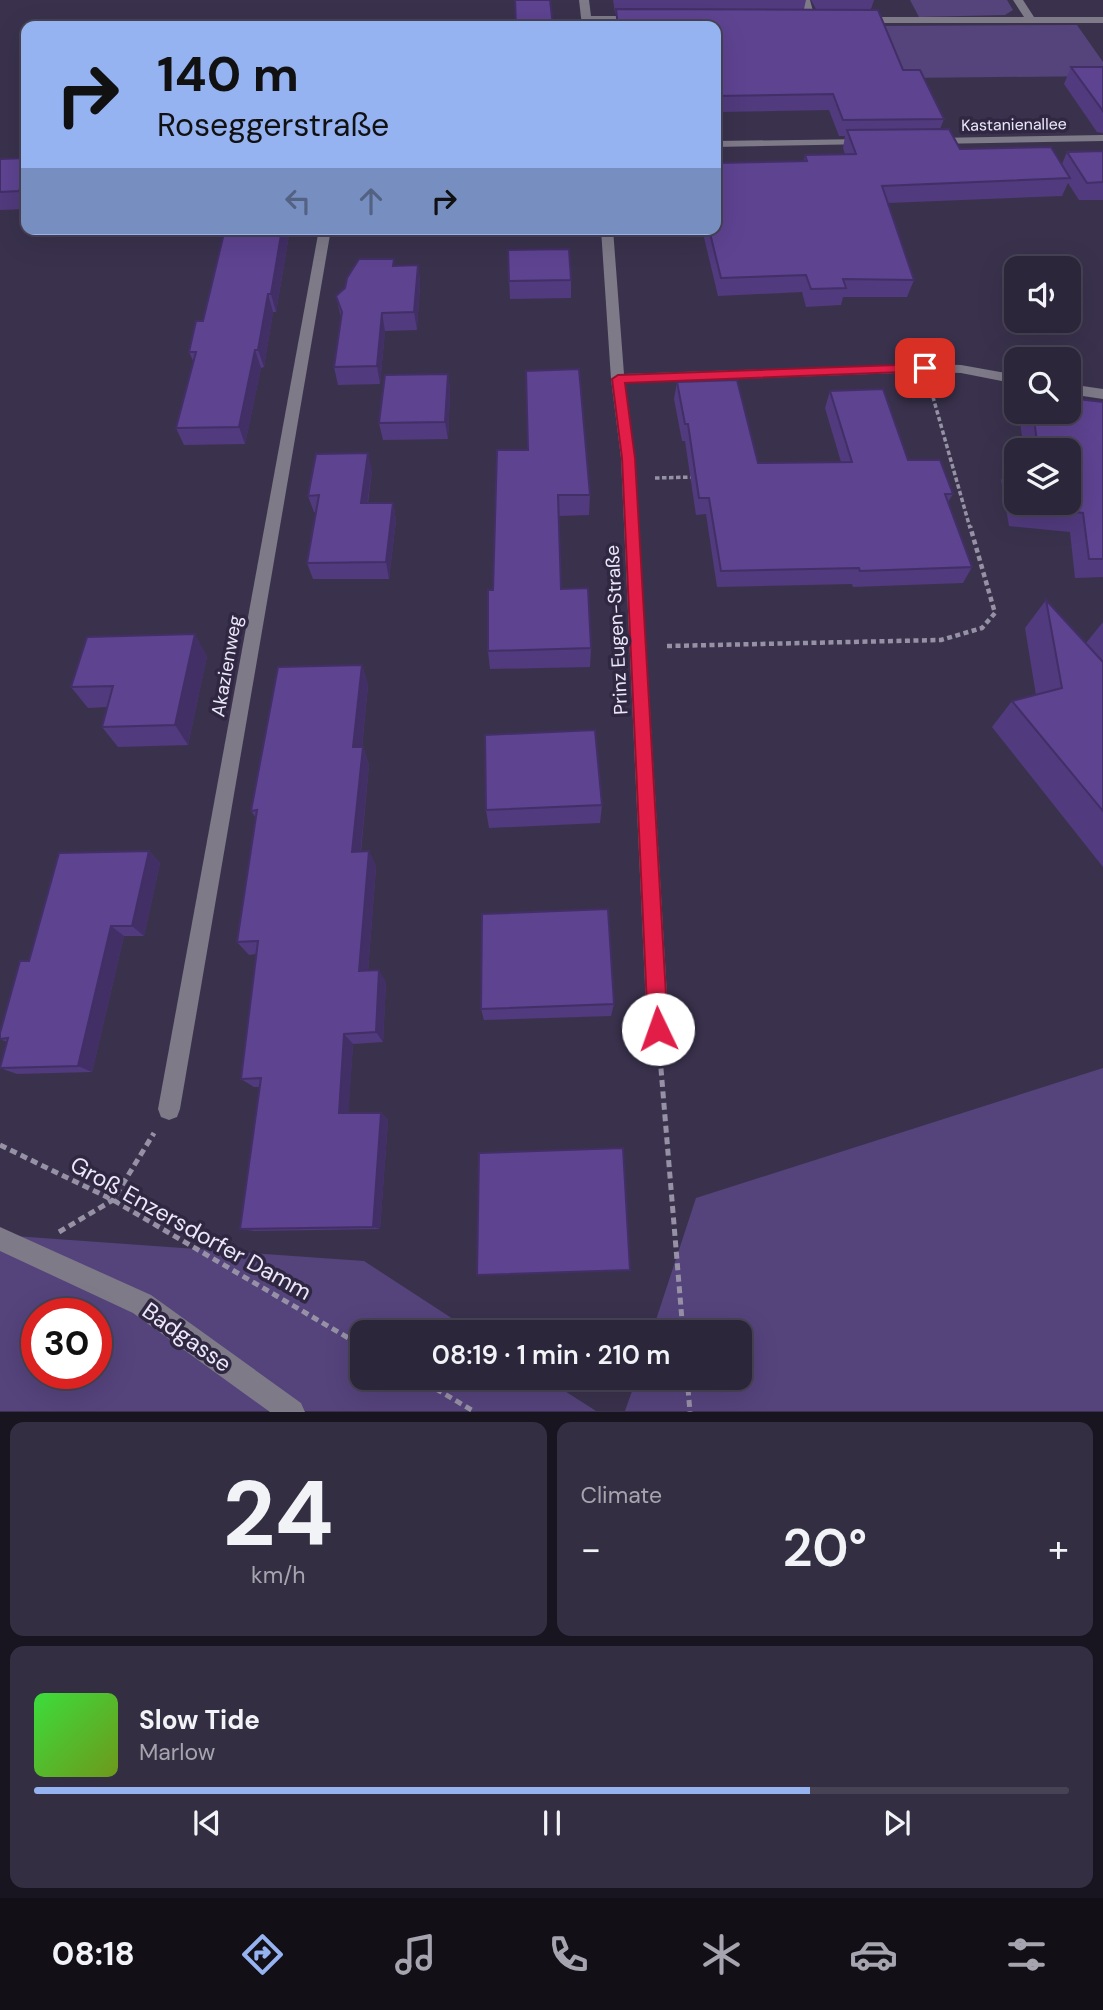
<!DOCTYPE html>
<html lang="en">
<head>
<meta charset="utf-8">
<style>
	body { margin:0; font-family:"DM Sans",sans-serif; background:#342e42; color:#f1f3f6; height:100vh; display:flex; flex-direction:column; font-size:26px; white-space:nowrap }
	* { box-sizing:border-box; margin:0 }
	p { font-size:23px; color:#a6a5af }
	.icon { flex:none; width:38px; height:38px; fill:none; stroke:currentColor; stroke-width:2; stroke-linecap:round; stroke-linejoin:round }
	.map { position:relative; height:1412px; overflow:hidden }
	.side { display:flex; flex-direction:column; gap:10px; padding:10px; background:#181520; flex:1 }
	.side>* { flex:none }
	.guide { position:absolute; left:21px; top:21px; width:700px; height:214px; border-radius:14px; box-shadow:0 7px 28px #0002,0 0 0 2px #484354; background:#95b2f1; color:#111; overflow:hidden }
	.controls { position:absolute; left:1004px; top:256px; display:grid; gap:14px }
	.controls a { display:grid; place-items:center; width:77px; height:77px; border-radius:14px; background:#2c263a; box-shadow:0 7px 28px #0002,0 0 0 2px #484354; font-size:35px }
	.speed { position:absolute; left:21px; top:1298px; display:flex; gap:14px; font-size:35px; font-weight:700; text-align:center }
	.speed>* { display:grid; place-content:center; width:91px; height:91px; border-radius:50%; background:#2c263a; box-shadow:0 7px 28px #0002,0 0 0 2px #484354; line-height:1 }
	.speed .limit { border:10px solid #d22; background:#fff; color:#111 }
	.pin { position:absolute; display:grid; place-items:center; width:60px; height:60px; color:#fff; margin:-30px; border-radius:14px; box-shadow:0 4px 10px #0006 }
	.me { position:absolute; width:77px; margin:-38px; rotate:357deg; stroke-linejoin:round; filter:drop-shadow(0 0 5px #0008) }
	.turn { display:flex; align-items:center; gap:24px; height:147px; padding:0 21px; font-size:32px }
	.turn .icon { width:91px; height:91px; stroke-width:2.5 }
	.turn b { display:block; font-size:49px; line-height:60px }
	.lanes { display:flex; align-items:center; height:66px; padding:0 21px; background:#0003; justify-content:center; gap:35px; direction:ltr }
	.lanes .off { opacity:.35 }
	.big { font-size:52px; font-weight:600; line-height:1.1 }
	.side .card { flex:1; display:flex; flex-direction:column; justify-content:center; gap:10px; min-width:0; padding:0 24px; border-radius:14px; background:#342e42 }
	.side .dial { align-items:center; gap:0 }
	.dial b { font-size:91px; line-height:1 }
	.song { display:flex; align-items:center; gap:21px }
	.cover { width:84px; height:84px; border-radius:10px; background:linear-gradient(135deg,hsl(120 70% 55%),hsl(80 70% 35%)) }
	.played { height:7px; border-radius:4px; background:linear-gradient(90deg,#95b2f1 75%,#484354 75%) }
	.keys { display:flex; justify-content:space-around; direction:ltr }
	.heat { display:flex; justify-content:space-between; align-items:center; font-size:38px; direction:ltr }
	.side .tiles { flex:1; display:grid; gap:10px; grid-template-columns:1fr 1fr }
	.card:last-child { grid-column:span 2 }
	.trip { position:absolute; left:350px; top:1320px; width:402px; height:70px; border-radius:14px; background:#2c263a; box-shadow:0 7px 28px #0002,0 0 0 2px #484354; font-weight:600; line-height:70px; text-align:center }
	.tabs { display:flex; height:112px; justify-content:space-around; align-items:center; background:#120f17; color:#a6a5af }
	.tabs .icon { width:49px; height:49px }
	.tabs .current { color:#95b2f1 }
	.tabs b { font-size:32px; color:#f1f3f6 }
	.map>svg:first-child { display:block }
	.green { fill:#55437c; fill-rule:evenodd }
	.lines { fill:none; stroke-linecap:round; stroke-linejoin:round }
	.path-far2 { stroke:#9791a6; stroke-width:3.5; stroke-dasharray:4.5 2.5; stroke-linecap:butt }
	.path-far1 { stroke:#9791a6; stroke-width:4.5; stroke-dasharray:5 3.5; stroke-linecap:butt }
	.path { stroke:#9791a6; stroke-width:5; stroke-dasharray:7 4.5; stroke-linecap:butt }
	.minor { fill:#7e7a88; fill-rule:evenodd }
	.wall { fill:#513a7d }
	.shaded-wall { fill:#422f66 }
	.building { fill:#5e4391; stroke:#422f66; stroke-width:2 }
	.route { fill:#e11d48; stroke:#92132f; stroke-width:2 }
	.labels { text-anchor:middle; stroke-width:7; stroke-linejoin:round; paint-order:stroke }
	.far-street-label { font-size:16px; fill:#ebe7f8; stroke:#302842 }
	.street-label { font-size:19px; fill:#ebe7f8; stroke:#302842 }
	.near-street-label { font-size:23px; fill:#ebe7f8; stroke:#302842 }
</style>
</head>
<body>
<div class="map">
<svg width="1103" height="1412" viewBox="0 0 1103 1412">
	<rect width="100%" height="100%" fill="#3a324d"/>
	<g class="green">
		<path d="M910 0H1007L1013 10 1005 15 919 17Z"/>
		<path d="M1077 25 1103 62V76L905 78 882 26Z"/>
		<path d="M1103 1068V1411H625L637 1377H740V1332H652L696 1198Z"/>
		<path d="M0 1235 364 1261 473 1332H362V1377H543L596 1411H0ZM37 1314H96V1374H37Z"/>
	</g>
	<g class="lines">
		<g class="path-far2">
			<path d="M931 390 970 528"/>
			<path d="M655 478 695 477"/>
		</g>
		<path class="path-far1" d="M667 646 941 640 982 628 995 613 970 526"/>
		<g class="path">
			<path d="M660 1057 683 1332"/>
			<path d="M0 1145 113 1200 362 1346"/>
			<path d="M59 1232 113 1200 154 1133"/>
			<path d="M416 1377 475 1412"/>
			<path d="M687 1377 690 1412"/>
		</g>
		<g class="minor">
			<path d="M579 0H589L591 16H638L643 19 638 22H591L592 26H582Z"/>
			<path d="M800 0H810L816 22H810Z"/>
			<path d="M1013 0H1023L1034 17H1103V23H862L857 20 862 17H1024Z"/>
			<path d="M1103 135V141L933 144 928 141 933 138Z"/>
			<path d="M866 139 870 140V144L716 147V141Z"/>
			<path d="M319 229H331L180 1109 177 1117 169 1120 161 1117 158 1109Z"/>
			<path d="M601 229H613L624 374 925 364 961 365 1017 375V384L961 373 925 372 625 383 635 458 669 1029 666 1037 658 1040 650 1037 647 1029 621 458 611 379Z"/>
			<path d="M1069 384 1103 389V399L1069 394Z"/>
			<path d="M0 1227 151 1295 301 1403 305 1412H270L133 1313 0 1251Z"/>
		</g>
	</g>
	<g class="wall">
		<path d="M613 0H806L804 9H816L811 0H874L871 9 903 70 944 119 940 129 960 149 1062 164 1067 152 1103 151V200H1079L1068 183 1062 196 888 203 914 280 907 297H843L841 305 806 307 802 292 718 296 702 229H716L804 161 805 155 845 154 843 148 845 136H839L829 110 716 112V26H616V14L615 13Z"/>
		<path d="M1071 67H1103V133L1097 132 1064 84Z"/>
		<path d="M26 158V209L0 210V159Z"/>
		<path d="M225 229H294L293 235H289L276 312H273L264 367 261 368 245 444 184 445 176 428 194 363 189 352 203 321Z"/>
		<path d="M508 250 571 280V298L510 299Z"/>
		<path d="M418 265 420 283 417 330 385 331 380 384 338 385 334 367 341 317 336 296 345 288 395 266Z"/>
		<path d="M448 374 450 391 448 439 383 440 379 423Z"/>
		<path d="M677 382 758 463 841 462 825 408 830 391 908 460 953 494 948 502 972 567 963 583 853 587 852 584 717 587 706 514 696 515 685 441H682L674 399Z"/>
		<path d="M1103 402V577L1075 578 1070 532 1009 526 1001 480 1013 460H1017V502H1069V450H1024L1019 415 1021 411H1069Z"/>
		<path d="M497 450 590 495 589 515 559 516 561 589 591 648 590 667 490 669 488 651 493 590Z"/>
		<path d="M372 470 368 503H393L396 520 389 579H313L307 563 316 512H314L308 496Z"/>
		<path d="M1046 600 1086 643 1103 622V867L992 727 1012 701 1036 695 1025 628Z"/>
		<path d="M207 656 188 745 118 747 102 727 107 707 88 708 71 687Z"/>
		<path d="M362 665 368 685 362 747H363L369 765 361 851H369L376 867 368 971 386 982 383 1042 353 1044 348 1113H381L388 1120 380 1229 254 1231 240 1229 260 1087H254L241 1079 256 954 249 955 237 942 256 818 251 811Z"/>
		<path d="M602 805 600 823 489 828 486 810Z"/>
		<path d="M149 851 160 863 144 936H124L92 1072 17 1074 0 1068 7 1042 0 1039V1033L29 961Z"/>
		<path d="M614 1004 611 1016 484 1020 481 1009Z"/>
	</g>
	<g class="shaded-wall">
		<path d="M26 176V207L19 191Z"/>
		<path d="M282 229H287L289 235 276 312 271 294Z"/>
		<path d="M418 265 420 283 417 330 414 312Z"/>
		<path d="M268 294 273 312 264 367 258 350Z"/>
		<path d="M382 313 385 331 380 384 377 366Z"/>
		<path d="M255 350 261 368 245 444 239 427Z"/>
		<path d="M448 374 450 391 448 439 445 422Z"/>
		<path d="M368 453 372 470 365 520 361 503Z"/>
		<path d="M393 503 396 520 389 579 386 562Z"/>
		<path d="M195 634 207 656 188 745 175 725Z"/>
		<path d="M362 665 368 685 360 765 353 747Z"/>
		<path d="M363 747 369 765 359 867 352 852Z"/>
		<path d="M149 851 160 863 144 936 132 926Z"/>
		<path d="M369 851 376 867 367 983 359 971Z"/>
		<path d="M111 926 124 936 92 1072 78 1066Z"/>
		<path d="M379 970 386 982 383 1042 376 1032Z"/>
		<path d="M344 1034 353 1044 348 1120 339 1113Z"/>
		<path d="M381 1113 388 1120 380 1229 373 1227Z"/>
	</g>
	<g class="building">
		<path d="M515 0H550L553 26H516Z"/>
		<path d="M616 9 878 10 903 70H920L944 119 843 120 833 94 716 96V26H618Z"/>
		<path d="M1071 67H1103V111Z"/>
		<path d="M949 129 960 149 1051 147 1070 178 882 186 914 280 843 279 846 288 811 289 806 275 721 278 709 229H716V163L807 161 805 155 856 154 847 130Z"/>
		<path d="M1103 151V182L1087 183 1067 152Z"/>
		<path d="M26 158V176L19 191 0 192V159Z"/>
		<path d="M225 229H282L271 294H268L258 350H255L239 427 176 428 196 352H189L196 321H203Z"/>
		<path d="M569 249 571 280 509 281 508 250Z"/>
		<path d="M359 259H394L393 266 418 265 414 312 382 313 377 366 334 367 342 312 336 296 345 288 347 278Z"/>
		<path d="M579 369 590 495H558L561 589 588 588 591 648 488 651V590H493L497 450H528L526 371Z"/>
		<path d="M448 374 445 422 379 423 385 375Z"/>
		<path d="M737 380 758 463 852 462 830 391 883 389 908 460H940L953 494H945L972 567 860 571 859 568 721 571 709 498H699L688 424H685L677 382Z"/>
		<path d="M1069 398 1103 402V559H1089L1083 513 1021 506 1020 502H1069V450H1038L1033 411H1069Z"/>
		<path d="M368 453 361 503H393L386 562 307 563 319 495 308 496 316 454Z"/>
		<path d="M1013 460H1017V484Z"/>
		<path d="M1046 600 1103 662V811L1012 701 1062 688Z"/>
		<path d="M195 634 175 725 102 727 113 686 71 687 87 637Z"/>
		<path d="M362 665 353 747H363L352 852 369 851 359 971 379 970 376 1032 344 1034 339 1113H381L373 1227 240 1229 261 1078 241 1079 258 941 237 942 257 810 251 811 278 667Z"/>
		<path d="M595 730 602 805 486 810 485 735Z"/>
		<path d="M149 851 132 926H111L78 1066 0 1068 8 1038 0 1039V1033L20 961H29L59 853Z"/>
		<path d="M608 909 614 1004 481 1009 482 914Z"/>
		<path d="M623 1148 630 1270 477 1275 479 1153Z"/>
	</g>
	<path class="route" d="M925 364 931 368 929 371 625 383 635 458 668 1029 665 1036 658 1039 651 1036 648 1029 622 458 612 379 618 375Z"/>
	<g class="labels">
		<g class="far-street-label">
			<text transform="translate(1014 124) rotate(-1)" y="6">Kastanienallee</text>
		</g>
		<g class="street-label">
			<text transform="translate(616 630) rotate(-93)" y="7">Prinz Eugen-Straße</text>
			<text transform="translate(226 666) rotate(-80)" y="7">Akazienweg</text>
		</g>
		<g class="near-street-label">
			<text transform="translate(191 1228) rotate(29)" y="8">Groß Enzersdorfer Damm</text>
			<text transform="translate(187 1337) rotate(35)" y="8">Badgasse</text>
		</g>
	</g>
</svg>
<div class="controls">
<a><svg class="icon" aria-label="sound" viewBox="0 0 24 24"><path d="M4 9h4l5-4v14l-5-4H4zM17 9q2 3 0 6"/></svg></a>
<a><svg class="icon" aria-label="search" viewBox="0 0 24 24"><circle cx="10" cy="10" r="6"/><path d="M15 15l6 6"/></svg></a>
<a><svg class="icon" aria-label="layers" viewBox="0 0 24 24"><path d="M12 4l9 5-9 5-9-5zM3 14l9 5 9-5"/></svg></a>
</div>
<div class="speed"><div class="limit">30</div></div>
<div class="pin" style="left:925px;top:368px;background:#d93025"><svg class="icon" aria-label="arrive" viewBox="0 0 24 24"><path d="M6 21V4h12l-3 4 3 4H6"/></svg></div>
<svg class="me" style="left:658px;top:1029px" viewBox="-20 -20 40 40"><circle r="19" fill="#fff"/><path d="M0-13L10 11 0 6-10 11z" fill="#e11d48"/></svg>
<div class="trip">08:19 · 1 min · 210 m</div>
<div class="guide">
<div class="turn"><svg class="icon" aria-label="right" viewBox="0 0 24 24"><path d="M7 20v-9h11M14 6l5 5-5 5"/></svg><div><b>140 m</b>Roseggerstraße</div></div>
<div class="lanes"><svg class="icon off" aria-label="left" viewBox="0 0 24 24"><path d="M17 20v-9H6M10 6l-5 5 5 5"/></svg><svg class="icon off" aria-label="ahead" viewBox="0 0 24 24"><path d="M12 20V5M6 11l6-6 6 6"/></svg><svg class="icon" aria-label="right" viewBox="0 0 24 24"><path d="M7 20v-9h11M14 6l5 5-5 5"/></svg></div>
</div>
</div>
<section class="side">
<div class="tiles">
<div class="card dial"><b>24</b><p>km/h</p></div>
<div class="card"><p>Climate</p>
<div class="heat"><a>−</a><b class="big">20°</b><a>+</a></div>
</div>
<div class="card">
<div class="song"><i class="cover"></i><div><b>Slow Tide</b><p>Marlow</p></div></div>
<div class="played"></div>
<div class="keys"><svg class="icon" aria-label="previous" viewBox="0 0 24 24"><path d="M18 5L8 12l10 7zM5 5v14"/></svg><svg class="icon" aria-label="pause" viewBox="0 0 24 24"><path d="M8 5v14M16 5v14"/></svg><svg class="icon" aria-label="next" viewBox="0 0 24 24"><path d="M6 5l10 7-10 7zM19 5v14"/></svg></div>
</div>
</div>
</section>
<nav class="tabs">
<b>08:18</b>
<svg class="icon current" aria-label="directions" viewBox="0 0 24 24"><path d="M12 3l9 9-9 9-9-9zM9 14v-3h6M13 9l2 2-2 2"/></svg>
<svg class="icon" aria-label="music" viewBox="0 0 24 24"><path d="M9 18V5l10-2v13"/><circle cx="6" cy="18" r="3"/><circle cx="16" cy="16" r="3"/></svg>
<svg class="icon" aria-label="phone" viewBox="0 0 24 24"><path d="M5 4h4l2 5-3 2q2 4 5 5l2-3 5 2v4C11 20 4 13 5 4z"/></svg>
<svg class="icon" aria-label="climate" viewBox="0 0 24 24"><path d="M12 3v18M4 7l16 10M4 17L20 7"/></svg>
<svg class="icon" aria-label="car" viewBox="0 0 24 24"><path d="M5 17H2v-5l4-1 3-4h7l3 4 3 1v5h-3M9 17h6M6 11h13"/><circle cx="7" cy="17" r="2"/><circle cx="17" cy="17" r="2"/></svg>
<svg class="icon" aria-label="filters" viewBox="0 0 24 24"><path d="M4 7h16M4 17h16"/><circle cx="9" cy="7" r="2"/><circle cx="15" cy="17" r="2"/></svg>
</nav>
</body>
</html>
